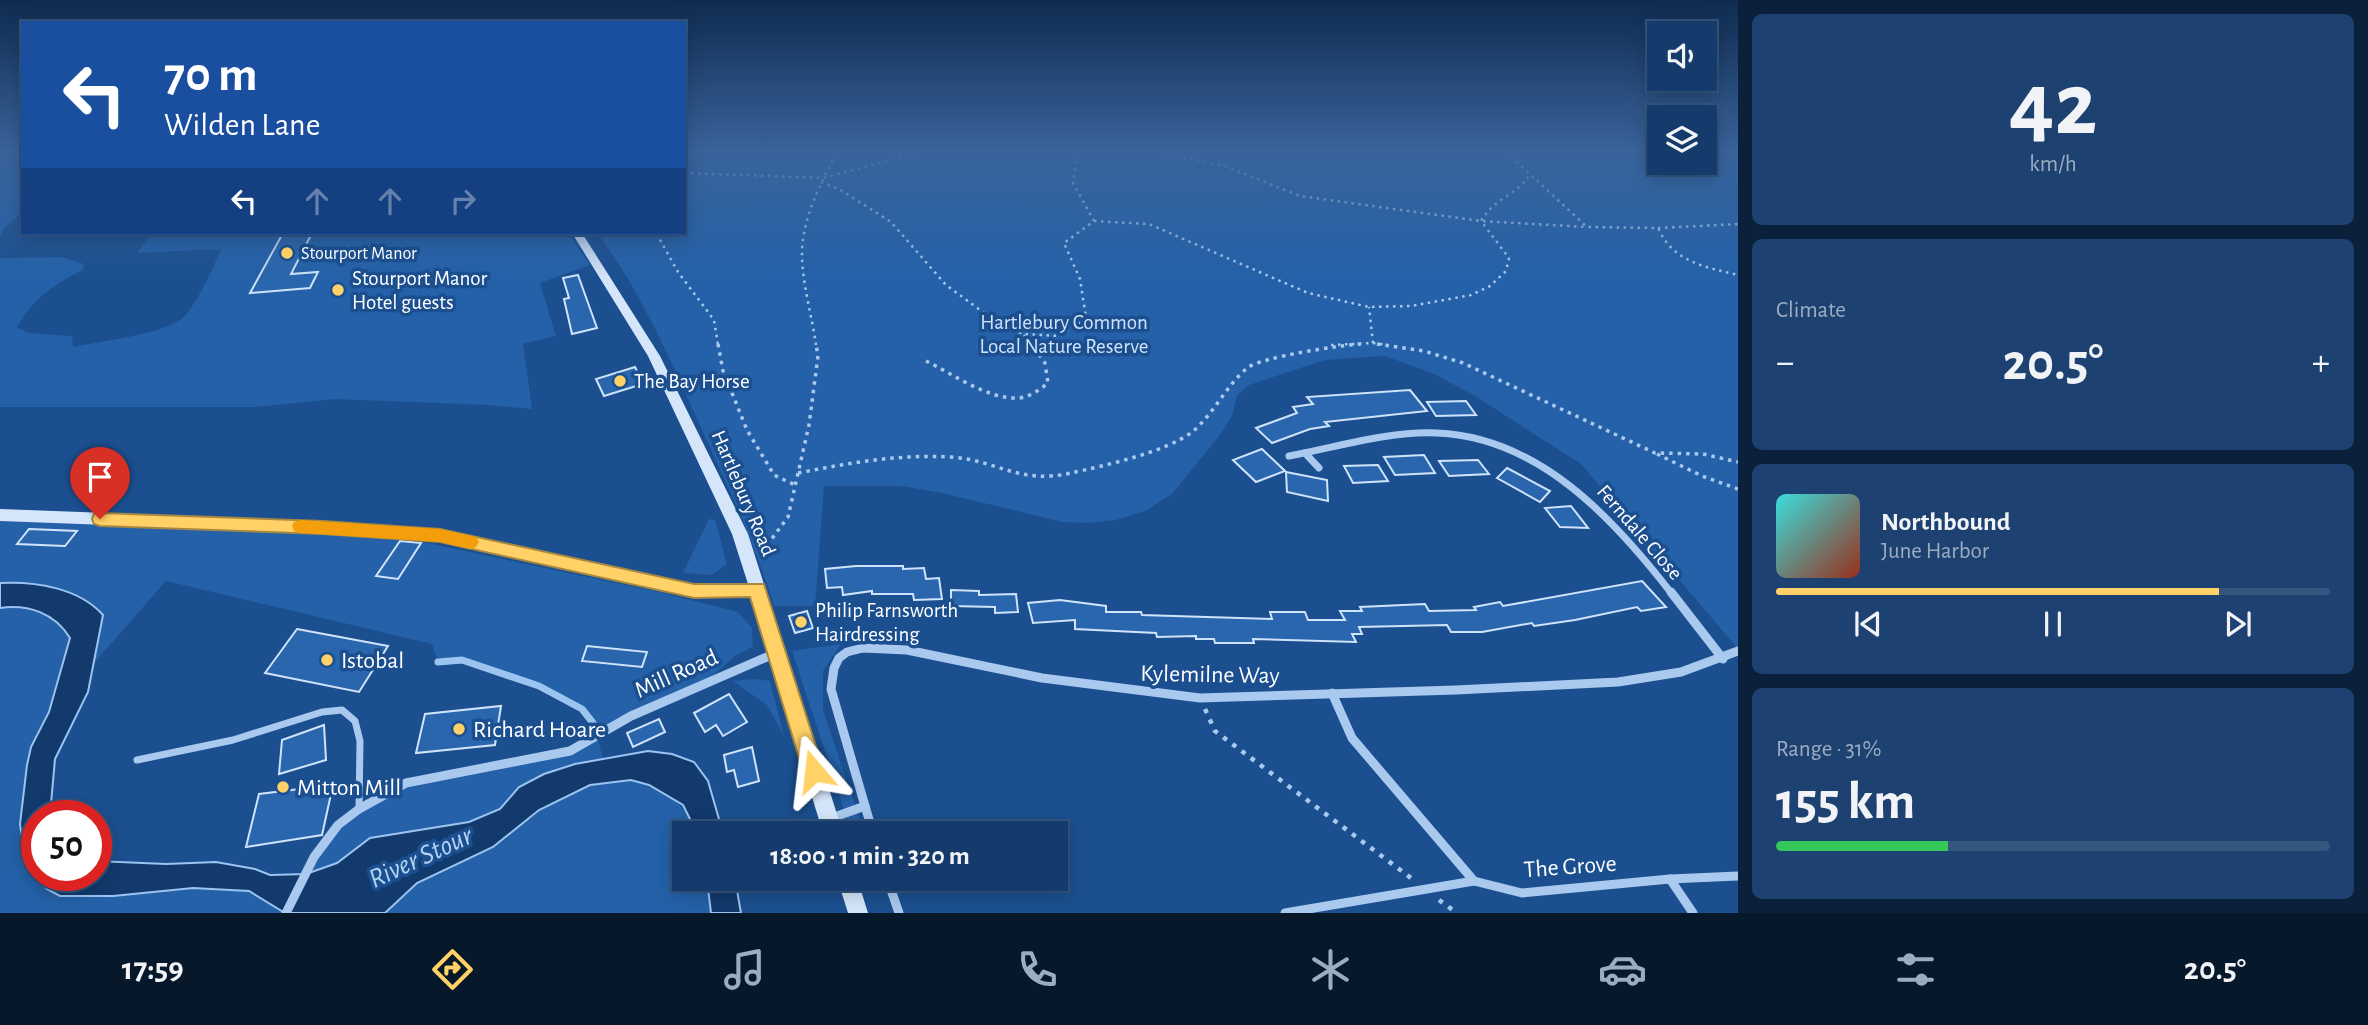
<!DOCTYPE html>
<html lang="en">
<head>
<meta charset="utf-8">
<style>
	body { margin:0; font-family:"Alegreya Sans",sans-serif; background:#1d4271; color:#f1f3f6; height:100vh; display:flex; flex-direction:column; font-size:26px; white-space:nowrap }
	* { box-sizing:border-box; margin:0 }
	p { font-size:23px; color:#9dadc1 }
	.icon { flex:none; width:38px; height:38px; fill:none; stroke:currentColor; stroke-width:2; stroke-linecap:round; stroke-linejoin:round }
	.map { position:relative; flex:1; overflow:hidden }
	.side { display:flex; flex-direction:column; gap:14px; padding:14px; background:#0b203b; width:630px }
	.side>* { flex:none }
	.guide { position:absolute; left:21px; top:21px; width:665px; height:214px; border-radius:0px; box-shadow:0 4px 18px #0003,0 0 0 2px #33557e; background:#1a4fa0; color:#fff; overflow:hidden }
	.controls { position:absolute; left:1647px; top:21px; display:grid; gap:14px }
	.controls a { display:grid; place-items:center; width:70px; height:70px; border-radius:0px; background:#143b6b; box-shadow:0 4px 18px #0003,0 0 0 2px #33557e; font-size:35px }
	.speed { position:absolute; left:21px; top:800px; display:flex; gap:14px; font-size:35px; font-weight:700; text-align:center }
	.speed>* { display:grid; place-content:center; width:91px; height:91px; border-radius:50%; background:#143b6b; box-shadow:0 4px 18px #0003,0 0 0 2px #33557e; line-height:1 }
	.speed .limit { border:10px solid #d22; background:#fff; color:#111 }
	.pin { position:absolute; display:grid; place-items:center; width:60px; height:60px; color:#fff; margin:-72px -30px; border-radius:50% 50% 50% 0; rotate:-45deg; box-shadow:0 0 7px #0007 }
	.pin .icon { rotate:45deg }
	.me { position:absolute; width:77px; margin:-38px; rotate:343deg; stroke-linejoin:round; filter:drop-shadow(0 0 5px #0008) }
	.turn { display:flex; align-items:center; gap:24px; height:147px; padding:0 28px; font-size:32px }
	.turn .icon { width:91px; height:91px; stroke-width:2.5 }
	.turn b { display:block; font-size:49px; line-height:60px }
	.lanes { display:flex; align-items:center; height:66px; padding:0 28px; background:#0003; justify-content:center; gap:35px; direction:ltr }
	.lanes .off { opacity:.35 }
	.big { font-size:52px; font-weight:600; line-height:1.1 }
	.side .widget { flex:1; display:flex; flex-direction:column; justify-content:center; gap:10px; min-width:0; padding:0 24px; border-radius:10px; background:#1d4271 }
	.side .dial { align-items:center; gap:0 }
	.dial b { font-size:91px; line-height:1 }
	.song { display:flex; align-items:center; gap:21px }
	.cover { width:84px; height:84px; border-radius:10px; background:linear-gradient(135deg,hsl(180 70% 55%),hsl(10 70% 35%)) }
	.played { height:7px; border-radius:4px; background:linear-gradient(90deg,#ffd166 80%,#33557e 80%) }
	.keys { display:flex; justify-content:space-around; direction:ltr }
	.heat { display:flex; justify-content:space-between; align-items:center; font-size:38px; direction:ltr }
	.charge { height:10px; border-radius:5px; background:linear-gradient(90deg,#34c759 31%,#33557e 0) }
	.trip { position:absolute; left:672px; top:821px; width:396px; height:70px; border-radius:0px; background:#143b6b; box-shadow:0 4px 18px #0003,0 0 0 2px #33557e; font-weight:600; line-height:70px; text-align:center }
	.menu { display:flex; height:112px; justify-content:space-around; align-items:center; background:#08182b; color:#9dadc1 }
	.menu .icon { width:49px; height:49px }
	.menu .current { color:#ffd166 }
	.menu b { font-size:32px; color:#f1f3f6 }
	main { display:flex; flex:1; min-height:0 }
	.map>svg:first-child { display:block }
	.green { fill:#2461a8 }
	.water { fill:#123a6d; stroke:#9cc4f0; stroke-width:2 }
	.lines { fill:none; stroke-linecap:round; stroke-linejoin:round }
	.stream { stroke:#9cc4f0; stroke-width:7 }
	.building { fill:#2a66ad; stroke:#cfe3fa; stroke-width:2 }
	.path-far2 { stroke:#a9c9ee; stroke-width:2.5; stroke-dasharray:2.5 4.5; stroke-linecap:butt }
	.path-far1 { stroke:#a9c9ee; stroke-width:3.5; stroke-dasharray:3.5 5; stroke-linecap:butt }
	.path { stroke:#a9c9ee; stroke-width:4.5; stroke-dasharray:4.5 7; stroke-linecap:butt }
	.lane { stroke:#a9c9ee; stroke-width:7 }
	.street-far1 { stroke:#a9c9ee; stroke-width:7 }
	.street { stroke:#a9c9ee; stroke-width:9 }
	.secondary { fill:#d6e6fa; fill-rule:evenodd }
	.route { fill:#ffd166; stroke:#a68842; stroke-width:2 }
	.slow { fill:#f59e0b }
	.poi-dot { fill:#ffd166; stroke:#1b4f8f; stroke-width:2.5 }
	.labels { text-anchor:middle; stroke-width:7; stroke-linejoin:round; paint-order:stroke }
	.far-poi-label { font-size:18px; fill:#fff; stroke:#1b4f8f; text-anchor:start }
	.poi-label { font-size:21px; fill:#fff; stroke:#1b4f8f; text-anchor:start }
	.park-label { font-size:21px; fill:#cfe3fa; stroke:#1b4f8f }
	.street-label { font-size:21px; fill:#fff; stroke:#1b4f8f }
	.near-poi-label { font-size:24px; fill:#fff; stroke:#1b4f8f; text-anchor:start }
	.near-street-label { font-size:24px; fill:#fff; stroke:#1b4f8f }
	.near-water-label { font-size:28px; font-style:italic; fill:#b5d3f5; stroke:#1b4f8f }
</style>
</head>
<body>
<main>
<div class="map">
<svg width="1738" height="913" viewBox="0 0 1738 913">
	<rect width="100%" height="100%" fill="#1b4f8f"/>
	<g class="green">
		<path d="M0 152H23V212L5 227 0 236Z"/>
		<path d="M684 152H1659V163H1704L1705 152H1738V649L1581 464 1475 396 1434 374 1385 356 1325 360 1249 385 1237 395 1232 416 1220 435 1172 494 1145 511 1116 520 1086 523 1063 522 942 493 902 486H824L815 606H774C756 546 729 489 703 432 672 364 642 292 597 233H684Z"/>
		<path d="M152 233H568L590 265 540 283 556 336 523 344 532 409 488 405 335 399 256 407H0V258L61 257 84 264 83 270C54 284 33 299 17 327L28 333 72 336 73 347C101 341 157 335 180 320 194 311 214 266 221 249L137 253Z"/>
		<path d="M0 515 248 525 403 538 659 592 738 612 752 628 753 647 735 656 704 683 597 736 603 759 544 774 519 787 500 809 469 822 422 832H398L352 850 337 863 306 874 338 825 406 783 554 755 596 736 593 723 582 709 539 686 462 660 438 662 432 644 166 581 94 663 100 635 32 584 0 583Z"/>
		<path d="M709 519 715 520 727 564 712 575 683 573Z"/>
		<path d="M24 607C44 613 59 620 70 638L49 712 29 758 32 869 41 881 174 891 193 888 251 891 285 913H0V608Z"/>
		<path d="M841 644 823 671V710L864 833H852L792 651Z"/>
		<path d="M754 679 770 681 784 736 767 705 733 681Z"/>
		<path d="M631 780C663 789 685 801 697 833H684V878L707 879 711 913H385L417 883 493 847 538 810 590 785Z"/>
	</g>
	<g class="water">
		<path d="M0 583C35 581 79 588 103 615L88 692 55 759 50 815 37 816V875H96V861L166 864 216 862 255 869 270 875 306 874 337 863 370 838 469 822 500 809 519 787 544 774 575 764 648 751 672 754 694 762 708 781 723 833H697L683 805 649 785 631 780 590 785 539 810 493 847 417 883 385 913H285L249 891 193 888 113 896H60L47 889 32 869 23 847 20 824 27 765 31 747 49 712 70 638C55 613 28 604 0 608Z"/>
		<path d="M707 879H735L741 913H711Z"/>
	</g>
	<g class="lines">
		<path class="stream" d="M438 662 462 660 539 686 582 709 593 723"/>
	</g>
	<g class="building">
		<path d="M283 233H312L291 274 318 272 310 288 250 293Z"/>
		<path d="M578 275 597 328 572 334 564 299 569 298 563 278Z"/>
		<path d="M635 367 643 384 604 396 596 379Z"/>
		<path d="M1410 390 1427 411 1325 422 1329 426 1310 429 1272 443 1256 428 1297 413 1293 407 1313 404 1307 397Z"/>
		<path d="M1466 401 1476 415 1436 416 1427 402Z"/>
		<path d="M1262 449 1285 471 1256 482 1233 460Z"/>
		<path d="M1424 455 1435 473 1395 475 1384 457Z"/>
		<path d="M1478 460 1489 474 1449 476 1439 461Z"/>
		<path d="M1378 465 1388 481 1353 483 1344 466Z"/>
		<path d="M1507 468 1550 491 1540 502 1497 478Z"/>
		<path d="M1286 472 1327 480 1328 501 1287 492Z"/>
		<path d="M1571 506 1588 528 1560 527 1545 508Z"/>
		<path d="M29 529 77 531 65 546 17 544Z"/>
		<path d="M400 541 421 543 398 579 376 576Z"/>
		<path d="M856 566H903V569L924 568 926 579 939 578 942 599 914 600 913 594H872V591L843 595 842 587 827 588 825 569Z"/>
		<path d="M1642 581 1666 607 1641 611 1637 607 1575 620 1534 626 1532 623 1482 632H1451L1447 625 1359 627 1362 634H1352L1356 642 1253 639 1254 643H1215L1214 639H1196V636L1157 637 1156 633 1075 629V620L1033 623 1028 603 1060 600 1106 606V612H1141L1142 615 1272 619 1270 612H1305L1308 620H1345L1340 611H1362L1360 607 1425 604 1429 611 1476 610 1474 607 1500 602 1503 606Z"/>
		<path d="M951 590 979 591V595L1016 594 1018 612 995 613V607L951 606Z"/>
		<path d="M807 611 813 628 795 633 789 616Z"/>
		<path d="M297 629 388 646 359 692 265 673Z"/>
		<path d="M587 646 647 652 642 667 582 661Z"/>
		<path d="M729 694 747 722 723 736 716 725 705 732 694 713Z"/>
		<path d="M501 706 495 745 416 753 425 714Z"/>
		<path d="M659 719 665 732 633 747 627 733Z"/>
		<path d="M324 725 326 760 279 774 282 740Z"/>
		<path d="M752 747 759 781 738 787 734 770 727 772 724 755Z"/>
		<path d="M333 785 322 835 246 847 259 794Z"/>
	</g>
	<g class="lines">
		<g class="path-far2">
			<path d="M1156 152 1225 166 1300 196 1481 221 1587 227"/>
			<path d="M1506 152 1587 227 1658 228C1673 262 1705 267 1738 275"/>
			<path d="M684 173 823 178 922 152"/>
			<path d="M821 182 839 189 891 222 946 285 1002 326 1023 334 1060 336 1086 318 1080 279 1064 243 1094 221 1073 183 1078 152"/>
			<path d="M1094 221 1149 224 1308 293 1369 307 1411 306 1471 295 1490 286 1506 271 1509 258 1481 221C1495 197 1518 195 1530 174"/>
			<path d="M1658 228 1738 224"/>
			<path d="M660 233 659 238 678 272 714 320 718 345"/>
			<path d="M1024 335 1033 345"/>
			<path d="M1373 343 1388 345"/>
			<path d="M816 345C812 316 802 283 802 254 802 219 821 181 838 152"/>
			<path d="M1331 345 1373 343 1369 307"/>
		</g>
		<g class="path-far1">
			<path d="M718 344 723 371 747 430 774 475 795 485"/>
			<path d="M1377 344 1424 351 1463 363 1655 453 1703 454 1738 462"/>
			<path d="M926 361C953 374 988 400 1019 398 1030 397 1039 390 1048 383L1045 363 1032 344"/>
			<path d="M1657 454 1702 476 1738 489"/>
			<path d="M798 473C849 463 899 454 951 457 997 460 1019 485 1071 473 1103 466 1166 452 1192 432 1213 415 1226 386 1247 368 1261 357 1342 345 1361 344"/>
			<path d="M762 552 788 517 809 425 818 356 816 344"/>
		</g>
		<g class="path">
			<path d="M1205 709 1215 731 1411 878"/>
			<path d="M1439 900 1457 913"/>
		</g>
		<path class="lane" d="M137 760 233 740 322 712 342 710 355 721 360 741 359 809"/>
		<g class="street-far1">
			<path d="M1305 453 1319 468"/>
			<path d="M1289 456C1338 447 1387 431 1437 433 1539 437 1614 519 1672 594"/>
		</g>
		<g class="street">
			<path d="M1671 592 1723 659"/>
			<path d="M1332 693 1352 738 1474 881 1522 893 1670 879 1738 876"/>
			<path d="M865 806 831 689 834 668 839 658 847 652 863 648 907 650 1042 678 1200 698 1456 690 1618 682 1681 672 1738 651"/>
			<path d="M829 819 865 806 873 833"/>
			<path d="M887 878 899 913"/>
			<path d="M1670 879 1693 913"/>
			<path d="M286 913 314 857 338 825 359 809 406 783 570 751 631 716 776 653"/>
			<path d="M1285 913 1474 881"/>
		</g>
		<g class="secondary">
			<path d="M572 233H582L660 356 748 534 843 833H823L751 597 694 598 440 541 323 533 0 521V509L323 521 440 529 694 584H748L732 534 648 356Z"/>
			<path d="M837 878H857L868 913H848Z"/>
		</g>
	</g>
	<linearGradient id="sky" x2="0" y2="1"><stop stop-color="#0f2b4f"/><stop offset="0.54" stop-color="#39639b"/><stop offset="1" stop-color="#39639b" stop-opacity="0"/></linearGradient>
	<rect width="1738" height="279" fill="url(#sky)"/>
	<path class="route" d="M100 513 323 521 440 529 694 584H764L824 771 821 778 814 781 806 778 803 771 750 597 694 598 440 542 323 534 100 526 94 524 92 519 94 514Z"/>
	<path class="slow" d="M300 520 440 529 476 537 479 542 476 547 470 549 440 542 300 533 294 531 292 526 294 522Z"/>
	<g class="poi-dot">
		<circle cx="287" cy="253" r="7"/>
		<circle cx="338" cy="290" r="7"/>
		<circle cx="620" cy="381" r="7"/>
		<circle cx="801" cy="622" r="7"/>
		<circle cx="327" cy="660" r="7"/>
		<circle cx="459" cy="729" r="7"/>
		<circle cx="283" cy="787" r="7"/>
	</g>
	<g class="labels">
		<g class="far-poi-label">
			<text x="301" y="259">Stourport Manor</text>
		</g>
		<g class="poi-label">
			<text x="352" y="285">Stourport Manor<tspan x="352" dy="24">Hotel guests</tspan></text>
			<text x="634" y="388">The Bay Horse</text>
			<text x="815" y="617">Philip Farnsworth<tspan x="815" dy="24">Hairdressing</tspan></text>
		</g>
		<g class="park-label">
			<text x="1064" y="329">Hartlebury Common<tspan x="1064" dy="24">Local Nature Reserve</tspan></text>
		</g>
		<g class="street-label">
			<text transform="translate(744 493) rotate(67)" y="7">Hartlebury Road</text>
			<text transform="translate(1640 532) rotate(49)" y="7">Ferndale Close</text>
		</g>
		<g class="near-poi-label">
			<text x="341" y="668">Istobal</text>
			<text x="473" y="737">Richard Hoare</text>
			<text x="297" y="795">Mitton Mill</text>
		</g>
		<g class="near-street-label">
			<text transform="translate(676 673) rotate(-24)" y="8">Mill Road</text>
			<text transform="translate(1210 674) rotate(1)" y="8">Kylemilne Way</text>
			<text transform="translate(1570 866) rotate(-4)" y="8">The Grove</text>
		</g>
		<g class="near-water-label">
			<text transform="translate(420 856) rotate(-25)" y="10">River Stour</text>
		</g>
	</g>
</svg>
<div class="controls">
<a><svg class="icon" aria-label="sound" viewBox="0 0 24 24"><path d="M4 9h4l5-4v14l-5-4H4zM17 9q2 3 0 6"/></svg></a>
<a><svg class="icon" aria-label="layers" viewBox="0 0 24 24"><path d="M12 4l9 5-9 5-9-5zM3 14l9 5 9-5"/></svg></a>
</div>
<div class="speed"><div class="limit">50</div></div>
<div class="pin" style="left:100px;top:519px;background:#d93025"><svg class="icon" aria-label="arrive" viewBox="0 0 24 24"><path d="M6 21V4h12l-3 4 3 4H6"/></svg></div>
<svg class="me" style="left:814px;top:771px" viewBox="-20 -20 40 40"><path d="M0-17L14 15 0 8-14 15z" fill="#ffd166" stroke="#fff" stroke-width="4"/></svg>
<div class="trip">18:00 · 1 min · 320 m</div>
<div class="guide">
<div class="turn"><svg class="icon" aria-label="left" viewBox="0 0 24 24"><path d="M17 20v-9H6M10 6l-5 5 5 5"/></svg><div><b>70 m</b>Wilden Lane</div></div>
<div class="lanes"><svg class="icon" aria-label="left" viewBox="0 0 24 24"><path d="M17 20v-9H6M10 6l-5 5 5 5"/></svg><svg class="icon off" aria-label="ahead" viewBox="0 0 24 24"><path d="M12 20V5M6 11l6-6 6 6"/></svg><svg class="icon off" aria-label="ahead" viewBox="0 0 24 24"><path d="M12 20V5M6 11l6-6 6 6"/></svg><svg class="icon off" aria-label="right" viewBox="0 0 24 24"><path d="M7 20v-9h11M14 6l5 5-5 5"/></svg></div>
</div>
</div>
<section class="side">
<div class="widget dial"><b>42</b><p>km/h</p></div>
<div class="widget"><p>Climate</p>
<div class="heat"><a>−</a><b class="big">20.5°</b><a>+</a></div>
</div>
<div class="widget">
<div class="song"><i class="cover"></i><div><b>Northbound</b><p>June Harbor</p></div></div>
<div class="played"></div>
<div class="keys"><svg class="icon" aria-label="previous" viewBox="0 0 24 24"><path d="M18 5L8 12l10 7zM5 5v14"/></svg><svg class="icon" aria-label="pause" viewBox="0 0 24 24"><path d="M8 5v14M16 5v14"/></svg><svg class="icon" aria-label="next" viewBox="0 0 24 24"><path d="M6 5l10 7-10 7zM19 5v14"/></svg></div>
</div>
<div class="widget"><p>Range · 31%</p><b class="big">155 km</b><div class="charge"></div></div>
</section>
</main>
<nav class="menu">
<b>17:59</b>
<svg class="icon current" aria-label="directions" viewBox="0 0 24 24"><path d="M12 3l9 9-9 9-9-9zM9 14v-3h6M13 9l2 2-2 2"/></svg>
<svg class="icon" aria-label="music" viewBox="0 0 24 24"><path d="M9 18V5l10-2v13"/><circle cx="6" cy="18" r="3"/><circle cx="16" cy="16" r="3"/></svg>
<svg class="icon" aria-label="phone" viewBox="0 0 24 24"><path d="M5 4h4l2 5-3 2q2 4 5 5l2-3 5 2v4C11 20 4 13 5 4z"/></svg>
<svg class="icon" aria-label="climate" viewBox="0 0 24 24"><path d="M12 3v18M4 7l16 10M4 17L20 7"/></svg>
<svg class="icon" aria-label="car" viewBox="0 0 24 24"><path d="M5 17H2v-5l4-1 3-4h7l3 4 3 1v5h-3M9 17h6M6 11h13"/><circle cx="7" cy="17" r="2"/><circle cx="17" cy="17" r="2"/></svg>
<svg class="icon" aria-label="filters" viewBox="0 0 24 24"><path d="M4 7h16M4 17h16"/><circle cx="9" cy="7" r="2"/><circle cx="15" cy="17" r="2"/></svg>
<b>20.5°</b>
</nav>
</body>
</html>
